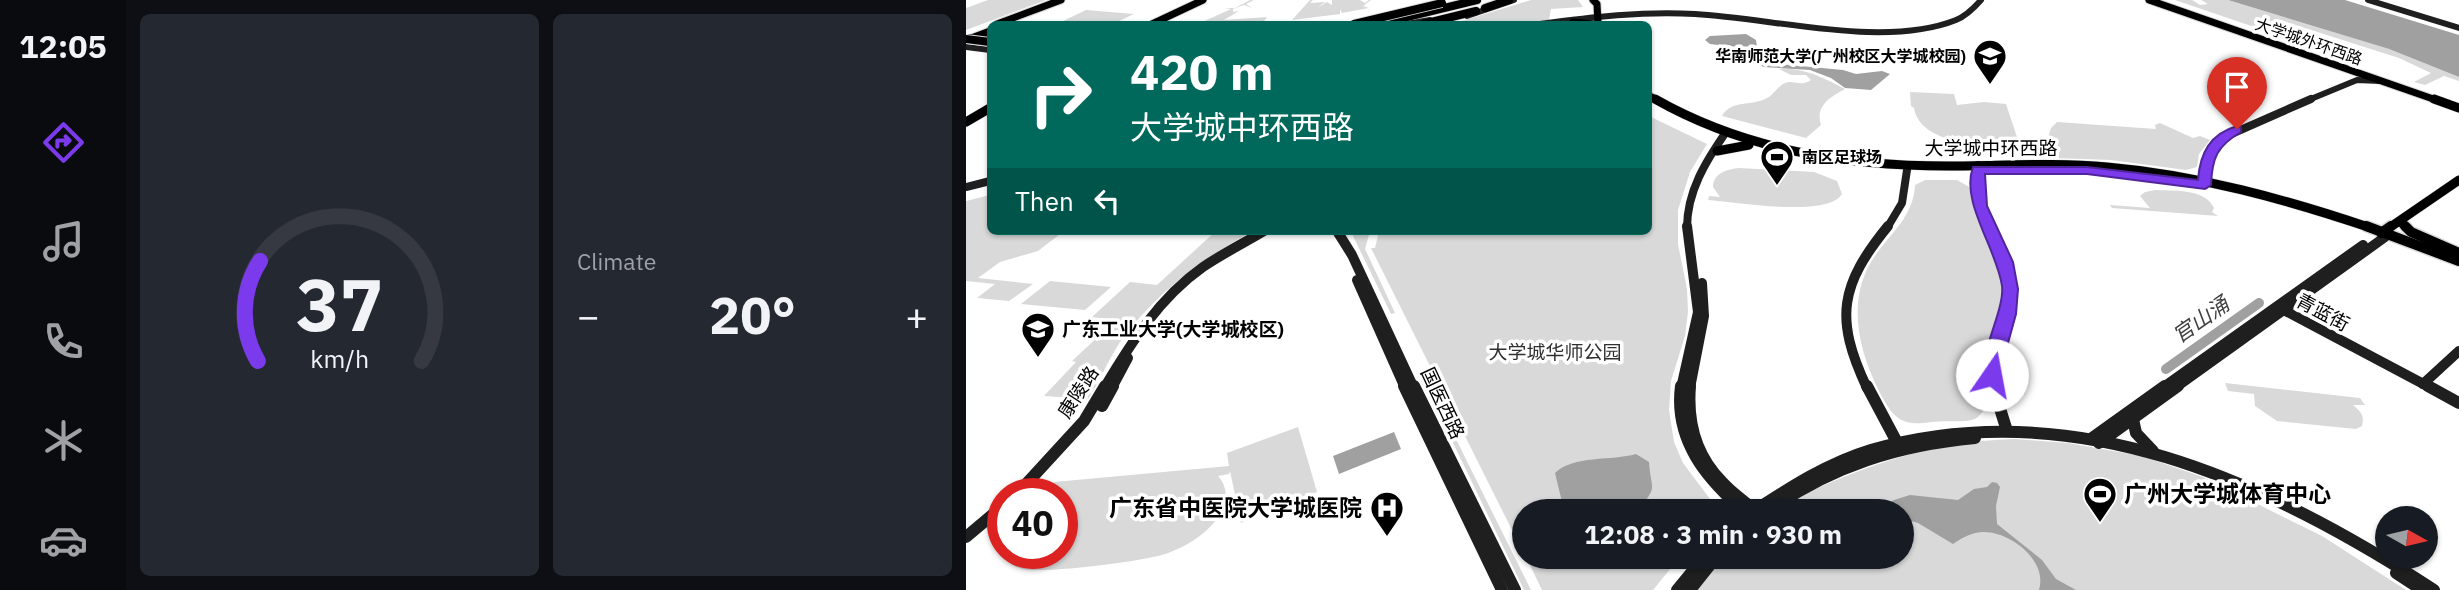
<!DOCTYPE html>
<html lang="en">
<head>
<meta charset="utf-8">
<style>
	body { margin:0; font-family:"IBM Plex Sans","Noto Sans SC",sans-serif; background:#242831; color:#f1f3f6; height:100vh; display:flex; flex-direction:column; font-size:26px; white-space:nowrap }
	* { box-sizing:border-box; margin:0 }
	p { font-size:23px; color:#9ea1a6 }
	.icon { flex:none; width:38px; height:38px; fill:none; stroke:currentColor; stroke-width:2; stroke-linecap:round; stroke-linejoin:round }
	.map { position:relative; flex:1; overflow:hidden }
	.details { display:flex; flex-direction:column; gap:14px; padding:14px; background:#0d0f14; width:840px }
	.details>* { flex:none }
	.guide { position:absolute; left:21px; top:21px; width:665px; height:214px; border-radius:10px; box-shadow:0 2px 5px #0004; background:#00695c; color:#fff; overflow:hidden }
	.needle { width:46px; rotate:98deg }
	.tools { position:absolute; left:1409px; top:506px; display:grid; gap:14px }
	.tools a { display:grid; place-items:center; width:63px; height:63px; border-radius:50%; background:#171b24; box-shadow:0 2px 5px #0004; font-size:35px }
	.speed { position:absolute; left:21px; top:478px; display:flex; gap:14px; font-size:35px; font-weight:700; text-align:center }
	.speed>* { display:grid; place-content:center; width:91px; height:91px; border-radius:50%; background:#171b24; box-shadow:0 2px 5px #0004; line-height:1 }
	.speed .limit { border:10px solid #d22; background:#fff; color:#111 }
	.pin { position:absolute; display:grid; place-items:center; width:60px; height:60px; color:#fff; margin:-72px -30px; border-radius:50% 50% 50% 0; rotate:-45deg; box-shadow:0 0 7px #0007 }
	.pin .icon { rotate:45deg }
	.me { position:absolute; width:77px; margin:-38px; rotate:12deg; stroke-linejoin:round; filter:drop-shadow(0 0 5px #0008) }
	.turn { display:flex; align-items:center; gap:24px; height:147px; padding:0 28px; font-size:32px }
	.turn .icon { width:91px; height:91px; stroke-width:2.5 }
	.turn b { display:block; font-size:49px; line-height:60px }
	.then { display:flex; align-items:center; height:66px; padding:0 28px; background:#0003; gap:14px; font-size:26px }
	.big { font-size:52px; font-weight:700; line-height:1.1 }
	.details .widget { flex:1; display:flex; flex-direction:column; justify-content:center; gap:10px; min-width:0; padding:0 24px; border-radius:10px; background:#242831 }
	.details .dial { align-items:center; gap:0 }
	.dial svg { height:182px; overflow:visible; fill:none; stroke:#363941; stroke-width:7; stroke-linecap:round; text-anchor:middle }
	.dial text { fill:#f1f3f6; stroke:none }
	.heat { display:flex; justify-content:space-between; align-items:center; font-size:38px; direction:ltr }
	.details .tiles { flex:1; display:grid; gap:14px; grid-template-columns:repeat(2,1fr) }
	.trip { position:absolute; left:546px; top:499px; width:402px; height:70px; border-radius:35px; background:#171b24; box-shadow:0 2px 5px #0004; font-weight:700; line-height:70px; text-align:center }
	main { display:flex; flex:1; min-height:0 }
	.tab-bar { display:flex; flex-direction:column; width:126px; justify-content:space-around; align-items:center; background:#090b0e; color:#9ea1a6 }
	.tab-bar .icon { width:49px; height:49px }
	.tab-bar .current { color:#7c3aed }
	.tab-bar b { font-size:32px; color:#f1f3f6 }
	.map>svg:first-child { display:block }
	.green { fill:#d9d9d9 }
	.water { fill:#a0a0a0 }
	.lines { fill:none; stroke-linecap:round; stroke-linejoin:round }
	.river { stroke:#a0a0a0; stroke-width:10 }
	.primary-far2-casing { stroke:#dbdbdb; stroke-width:9 }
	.primary-far1-casing { stroke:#dbdbdb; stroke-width:10 }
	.primary-casing { stroke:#dbdbdb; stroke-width:13 }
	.highway-casing { stroke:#dbdbdb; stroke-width:10 }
	.secondary-far3 { stroke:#1f1f1f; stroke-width:6 }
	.secondary-far2 { stroke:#1f1f1f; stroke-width:8 }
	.secondary-far1 { stroke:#1f1f1f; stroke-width:10 }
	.secondary { stroke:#1f1f1f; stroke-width:12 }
	.primary-far2 { stroke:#000; stroke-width:7 }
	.primary-far1 { stroke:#000; stroke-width:9 }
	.primary { stroke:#000; stroke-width:10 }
	.highway { stroke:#000; stroke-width:8 }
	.highway-bridge-casing { stroke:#dbdbdb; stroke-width:10; stroke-linecap:butt }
	.highway-bridge { stroke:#000; stroke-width:8 }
	.route { fill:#7c3aed; stroke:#51269a; stroke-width:2 }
	.labels { text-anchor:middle; stroke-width:7; stroke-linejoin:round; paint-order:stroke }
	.far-street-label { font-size:16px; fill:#000; stroke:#fff }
	.far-poi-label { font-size:16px; font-weight:bold; fill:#000; stroke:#fff; text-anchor:end }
	.street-label { font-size:19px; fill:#000; stroke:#fff }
	.poi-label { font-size:19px; font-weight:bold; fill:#000; stroke:#fff; text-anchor:start }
	.park-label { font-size:19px; fill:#303030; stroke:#fff }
	.water-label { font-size:21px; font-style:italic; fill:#414141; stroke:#fff }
	.near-poi-label { font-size:23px; font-weight:bold; fill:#000; stroke:#fff; text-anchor:start }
</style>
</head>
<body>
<main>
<nav class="tab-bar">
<b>12:05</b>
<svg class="icon current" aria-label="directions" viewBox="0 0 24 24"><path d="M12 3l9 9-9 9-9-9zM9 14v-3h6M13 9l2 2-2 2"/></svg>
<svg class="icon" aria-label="music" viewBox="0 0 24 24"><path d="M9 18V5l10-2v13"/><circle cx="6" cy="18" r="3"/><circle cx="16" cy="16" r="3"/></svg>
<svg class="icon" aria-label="phone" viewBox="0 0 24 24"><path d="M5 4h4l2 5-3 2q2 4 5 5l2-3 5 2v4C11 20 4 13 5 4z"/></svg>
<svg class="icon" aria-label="climate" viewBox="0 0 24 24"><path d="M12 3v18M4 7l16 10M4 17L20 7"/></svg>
<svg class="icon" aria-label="car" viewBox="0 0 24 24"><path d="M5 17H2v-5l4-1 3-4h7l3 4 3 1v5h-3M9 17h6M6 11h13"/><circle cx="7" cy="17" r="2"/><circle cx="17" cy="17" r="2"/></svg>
</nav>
<section class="details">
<div class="tiles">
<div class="widget dial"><svg viewBox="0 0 100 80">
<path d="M14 69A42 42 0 1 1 86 69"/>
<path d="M14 69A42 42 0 0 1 15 25" stroke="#7c3aed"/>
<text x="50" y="56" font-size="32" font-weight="700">37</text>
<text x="50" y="72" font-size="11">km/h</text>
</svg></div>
<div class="widget"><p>Climate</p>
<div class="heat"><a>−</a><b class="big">20°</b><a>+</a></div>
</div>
</div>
</section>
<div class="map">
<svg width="1493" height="590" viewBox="0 0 1493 590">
	<rect width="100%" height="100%" fill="#fff"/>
	<g class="green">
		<path d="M22 0H80L0 30V8Z"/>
		<path d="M284 0H288L280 4 286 8 278 5 267 9V12L273 11 258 20 301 17 296 24H232L265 9 258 8H269Z"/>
		<path d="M344 0H347L344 3 359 2 351 8 361 2 366 5V0H359H394L399 3 403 0H405L397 6 403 8 376 13 374 9V14L326 20Z"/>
		<path d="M565 0H612L617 7 585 9 583 20 558 24H486Z"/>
		<path d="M1209 0H1226L1234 5 1242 4 1235 0H1262L1423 49 1493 77V81L1478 76 1459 85 1448 82 1465 73 1433 58 1317 21 1294 29Z"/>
		<path d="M120 10 168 14 147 24 93 23Z"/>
		<path d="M813 69C837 67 858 78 879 89 864 97 849 106 855 125L840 138 756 116C766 99 785 107 801 98 809 94 813 83 823 82 832 82 836 86 845 80L840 75H825Z"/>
		<path d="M944 92 988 94 991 105 1018 102 1040 104 1051 137C1024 151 953 144 948 108L945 106Z"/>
		<path d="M683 116 741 144 724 172 712 210V244L721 289 722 312 719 336 705 381 703 410 708 442 717 463 753 511H558V554L405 248H409L413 231H682Z"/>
		<path d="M1091 122 1190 129 1189 125 1194 123 1227 138 1234 136 1244 140 1233 154 1231 167 1220 170 1145 160 1087 158 1079 148 1085 128Z"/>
		<path d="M773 168 848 172 871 181 876 194C862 218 770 202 742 200L743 196 754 197 747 187C747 173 762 169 773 168Z"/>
		<path d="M959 180H991L1005 188C1005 224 1032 250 1035 286 1036 311 1024 330 1018 354 1013 372 1016 389 1021 407 1018 410 1013 417 1009 419 998 423 979 420 966 422 935 427 927 418 913 391 890 345 879 292 914 249 930 229 948 212 949 185Z"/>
		<path d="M1189 190C1207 191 1239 188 1248 208L1246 212 1252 216 1146 208 1144 205 1184 208 1174 196 1179 192Z"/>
		<path d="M24 195V231H98L72 251 34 262 12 278 67 284 43 301 11 298 29 284 0 281V201Z"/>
		<path d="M250 231H287C235 259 189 294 154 342 142 360 134 381 122 399L78 396 110 362 106 361 150 320 126 317 164 282 191 285Z"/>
		<path d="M404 231 399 249 429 313 425 314 386 234Z"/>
		<path d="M84 281 145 287 119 310 55 304Z"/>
		<path d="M1259 383 1394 398 1399 405H1387C1394 411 1399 415 1396 426L1390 429 1311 421 1289 406 1288 394 1262 391Z"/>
		<path d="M470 401H471L565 590H558L475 418Z"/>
		<path d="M332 427 351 492 275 523 264 471 263 474 252 476C261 486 262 498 256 510 245 532 223 545 202 553 182 561 77 574 57 569 47 567 41 562 37 553H96V494L82 493 88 482 263 466 261 453Z"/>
		<path d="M1049 439 1102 443 1176 456 1237 477 1356 536 1440 590H727L755 557 936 556V511H802C883 472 957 441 1049 439Z"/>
		<path d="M560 557H714L687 590H576Z"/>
	</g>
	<g class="water">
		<path d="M1262 0H1379L1493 35V77L1423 49Z"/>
		<path d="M780 34 790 40 792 54 813 64 877 70 890 74 916 71 924 74 905 90 879 88 865 78 844 70 797 67 776 48 744 44 739 40 744 36Z"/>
		<path d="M428 432 435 449 373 474 367 456Z"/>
		<path d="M670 454 683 462C685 492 693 485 671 511 646 511 618 515 596 502L589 473C607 455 646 461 670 454Z"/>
		<path d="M1026 482 1031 483 1034 487 1030 506 1031 524 1076 560 1090 579 1110 590H1073C1082 561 1045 532 1018 532 1006 532 996 538 987 544L952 523 936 518V511H912L928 500 944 495 992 500 1008 489 1021 487Z"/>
	</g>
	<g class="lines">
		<path class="river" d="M1200 369 1293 303"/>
		<defs>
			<g id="primary-far2">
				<path d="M627 0 631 4 632 24"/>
				<path d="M1183 0 1473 101"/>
				<path d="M607 22 627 24"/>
				<path d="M31 24 95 0"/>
				<path d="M186 24 237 0"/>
				<path d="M0 40 24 31"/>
				<path d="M682 95 693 101"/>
			</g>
			<g id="primary-far1">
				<path d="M689 99C779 150 880 166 982 166 1035 166 1088 162 1141 167 1232 175 1319 199 1405 228"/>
				<path d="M1468 99 1493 108"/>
				<path d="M0 122 24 108"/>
				<path d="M751 151 783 145"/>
				<path d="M1435 222 1441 228"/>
				<path d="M1423 228 1493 180"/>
			</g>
			<g id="primary">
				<path d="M1400 226 1493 261"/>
				<path d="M1439 226 1445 232 1493 253"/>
				<path d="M1415 233 1425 226"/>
			</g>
			<g id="highway">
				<path d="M519 8 543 0"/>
				<path d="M412 24 511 0"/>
				<path d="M457 24 510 11"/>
			</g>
		</defs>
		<use href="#primary-far2" class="primary-far2-casing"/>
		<use href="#primary-far1" class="primary-far1-casing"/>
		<use href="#primary" class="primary-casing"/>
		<use href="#highway" class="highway-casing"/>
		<g class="secondary-far3">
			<path d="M1402 0 1493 28"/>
			<path d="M501 16 548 0"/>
			<path d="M441 24 464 20"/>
			<path d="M574 24C625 17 677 11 729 14 807 18 917 49 990 20 1000 16 1008 8 1015 0"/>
			<path d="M4 37 24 38"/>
			<path d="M0 47 24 50"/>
			<path d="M1340 101 1391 80 1414 81"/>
		</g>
		<g class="secondary-far2">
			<path d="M1012 165 1013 201 1022 228"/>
			<path d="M1239 185 1242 156 1254 139 1345 99"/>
			<path d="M0 187 24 181"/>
			<path d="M721 228C721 191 740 161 760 132"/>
			<path d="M921 228 936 203 941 170"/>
		</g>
		<g class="secondary-far1">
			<path d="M1021 226C1032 249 1045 271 1044 298 1042 330 1023 355 1027 388"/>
			<path d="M371 231 386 255 448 388"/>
			<path d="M391 280 439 388"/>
			<path d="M1314 308 1465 388"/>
			<path d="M1457 384 1493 351"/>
			<path d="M138 388C165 343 193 298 237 267 256 254 278 243 298 231"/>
			<path d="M146 388 162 358"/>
			<path d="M715 388 732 312 721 226"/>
			<path d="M724 388 738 316 736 283"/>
			<path d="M901 388C868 318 874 285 922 226"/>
			<path d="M1196 388 1397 245"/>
			<path d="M1209 388 1419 237"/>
		</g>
		<g class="secondary">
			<path d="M438 386 536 590"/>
			<path d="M448 386 549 590"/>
			<path d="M715 386C708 440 740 478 778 511"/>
			<path d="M724 386C721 422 730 456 756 482 766 493 778 501 789 511"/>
			<path d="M901 386 934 448"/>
			<path d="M1027 386 1041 431"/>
			<path d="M1462 386 1493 403"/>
			<path d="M136 406 147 386"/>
			<path d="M1167 419 1170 433 1187 451"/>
			<path d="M1125 439 1199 386"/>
			<path d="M1133 443 1212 386"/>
			<path d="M51 494 118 421 139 386"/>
			<path d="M788 511C825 487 862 463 905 450 1109 392 1301 481 1468 590"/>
			<path d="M802 511C865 466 933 445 1009 438"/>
			<path d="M0 537 37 506"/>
			<path d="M1430 573 1456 590"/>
			<path d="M711 590 739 556"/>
			<path d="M724 590 751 556"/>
		</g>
		<use href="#primary-far2" class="primary-far2"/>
		<use href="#primary-far1" class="primary-far1"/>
		<use href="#primary" class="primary"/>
		<use href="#highway" class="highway"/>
		<defs>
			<g id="highway-bridge">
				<path d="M388 24 476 3"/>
				<path d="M0 39 24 42"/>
			</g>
		</defs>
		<use href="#highway-bridge" class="highway-bridge-casing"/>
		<use href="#highway-bridge" class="highway-bridge"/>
	</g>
	<path class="route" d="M1271 126 1275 127V132C1251 146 1246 158 1245 185L1239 189 1121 174H1019L1021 206 1047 262 1052 289 1050 314 1032 379H1020C1009 360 1039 312 1036 286 1031 249 994 202 1007 167H1121L1232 180C1234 153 1244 134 1271 126Z"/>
	<defs>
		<symbol id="university-pin" viewBox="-11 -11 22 30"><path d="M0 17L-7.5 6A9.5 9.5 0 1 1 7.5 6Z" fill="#000" stroke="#fff"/><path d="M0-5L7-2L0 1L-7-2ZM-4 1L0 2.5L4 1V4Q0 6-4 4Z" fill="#fff"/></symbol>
		<symbol id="stadium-pin" viewBox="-11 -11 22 30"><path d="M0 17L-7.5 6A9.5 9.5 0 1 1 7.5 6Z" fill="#000" stroke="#fff"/><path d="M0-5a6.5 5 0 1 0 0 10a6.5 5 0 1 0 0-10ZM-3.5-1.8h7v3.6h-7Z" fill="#fff"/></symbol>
		<symbol id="hospital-pin" viewBox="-11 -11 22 30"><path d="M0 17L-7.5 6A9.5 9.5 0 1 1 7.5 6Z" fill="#000" stroke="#fff"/><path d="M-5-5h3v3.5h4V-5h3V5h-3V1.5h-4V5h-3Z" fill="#fff"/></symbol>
	</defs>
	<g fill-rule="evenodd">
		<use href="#university-pin" x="1005" y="37" width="38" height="52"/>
		<use href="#stadium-pin" x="792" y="138" width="38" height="52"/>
		<use href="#university-pin" x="53" y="310" width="38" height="52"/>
		<use href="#stadium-pin" x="1115" y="475" width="38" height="52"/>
		<use href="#hospital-pin" x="402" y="489" width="38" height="52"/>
	</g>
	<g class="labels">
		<g class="far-street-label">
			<text transform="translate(1343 41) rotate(19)" y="6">大学城外环西路</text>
		</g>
		<g class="far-poi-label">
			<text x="1000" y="62">华南师范大学(广州校区大学城校园)</text>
			<text x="836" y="163" text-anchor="start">南区足球场</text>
		</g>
		<g class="street-label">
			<text x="1025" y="155">大学城中环西路</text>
			<text transform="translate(1357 312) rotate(28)" y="7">青蓝街</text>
			<text transform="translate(112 392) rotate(-57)" y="7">康陵路</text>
			<text transform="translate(477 403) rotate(65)" y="7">国医西路</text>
		</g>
		<g class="poi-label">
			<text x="96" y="336">广东工业大学(大学城校区)</text>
		</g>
		<g class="park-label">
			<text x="589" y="359">大学城华师公园</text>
		</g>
		<g class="water-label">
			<text transform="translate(1235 320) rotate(-35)" y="7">官山涌</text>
		</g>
		<g class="near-poi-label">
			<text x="1158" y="502">广州大学城体育中心</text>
			<text x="396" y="516" text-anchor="end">广东省中医院大学城医院</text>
		</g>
	</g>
</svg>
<div class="tools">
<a><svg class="needle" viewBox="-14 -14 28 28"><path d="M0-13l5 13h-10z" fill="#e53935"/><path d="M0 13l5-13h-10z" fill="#9ea1a6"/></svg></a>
</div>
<div class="speed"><div class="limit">40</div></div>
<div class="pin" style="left:1271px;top:129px;background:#d93025"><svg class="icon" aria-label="arrive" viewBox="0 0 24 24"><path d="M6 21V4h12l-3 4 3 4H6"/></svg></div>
<svg class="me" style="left:1026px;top:375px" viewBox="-20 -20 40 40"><circle r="19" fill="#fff"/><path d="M0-13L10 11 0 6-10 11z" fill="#7c3aed"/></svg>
<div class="trip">12:08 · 3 min · 930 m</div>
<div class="guide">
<div class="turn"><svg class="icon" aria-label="right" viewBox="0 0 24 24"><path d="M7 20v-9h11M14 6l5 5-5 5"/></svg><div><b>420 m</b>大学城中环西路</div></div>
<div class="then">Then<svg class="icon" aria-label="left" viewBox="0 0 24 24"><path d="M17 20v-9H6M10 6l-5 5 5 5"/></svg></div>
</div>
</div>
</main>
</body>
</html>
